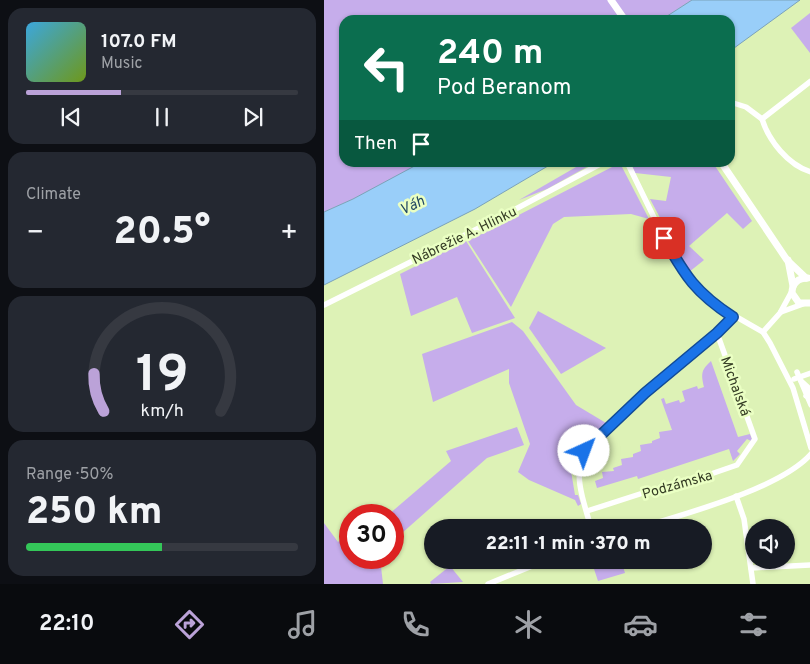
<!DOCTYPE html>
<html lang="en">
<head>
<meta charset="utf-8">
<style>
	body { margin:0; font-family:Overpass,sans-serif; background:#242831; color:#f1f3f6; height:100vh; display:flex; flex-direction:column; font-size:19px; white-space:nowrap }
	* { box-sizing:border-box; margin:0 }
	p { font-size:16px; color:#9ea1a6 }
	.icon { flex:none; width:28px; height:28px; fill:none; stroke:currentColor; stroke-width:2; stroke-linecap:round; stroke-linejoin:round }
	.map { position:relative; flex:1; overflow:hidden }
	.sheet { display:flex; flex-direction:column; gap:8px; padding:8px; background:#0d0f14; width:324px }
	.sheet>* { flex:none }
	.guide { position:absolute; left:15px; top:15px; width:396px; height:152px; border-radius:15px; box-shadow:0 1px 4px #0004; background:#0b6e4f; color:#fff; overflow:hidden }
	.tools { position:absolute; left:421px; top:519px; display:grid; gap:10px }
	.tools a { display:grid; place-items:center; width:50px; height:50px; border-radius:50%; background:#171b24; box-shadow:0 1px 4px #0004; font-size:25px }
	.speed { position:absolute; left:15px; top:504px; display:flex; gap:10px; font-size:25px; font-weight:700; text-align:center }
	.speed>* { display:grid; place-content:center; width:65px; height:65px; border-radius:50%; background:#171b24; box-shadow:0 1px 4px #0004; line-height:1 }
	.speed .limit { border:8px solid #d22; background:#fff; color:#111 }
	.pin { position:absolute; display:grid; place-items:center; width:42px; height:42px; color:#fff; margin:-21px; border-radius:10px; box-shadow:0 2px 8px #0006 }
	.me { position:absolute; width:55px; margin:-28px; rotate:43deg; stroke-linejoin:round; filter:drop-shadow(0 0 4px #0008) }
	.turn { display:flex; align-items:center; gap:18px; height:105px; padding:0 15px; font-size:22px }
	.turn .icon { width:65px; height:65px; stroke-width:2.5 }
	.turn b { display:block; font-size:35px; line-height:42px }
	.then { display:flex; align-items:center; height:48px; padding:0 15px; background:#0003; gap:10px; font-size:19px }
	.big { font-size:38px; font-weight:800; line-height:1.1 }
	.sheet .tile { flex:1; display:flex; flex-direction:column; justify-content:center; gap:8px; min-width:0; padding:0 18px; border-radius:15px; background:#242831 }
	.sheet .dial { align-items:center; gap:0 }
	.dial svg { height:130px; overflow:visible; fill:none; stroke:#363941; stroke-width:7; stroke-linecap:round; text-anchor:middle }
	.dial text { fill:#f1f3f6; stroke:none }
	.song { display:flex; align-items:center; gap:15px }
	.cover { width:60px; height:60px; border-radius:8px; background:linear-gradient(135deg,hsl(200 70% 55%),hsl(80 70% 35%)) }
	.played { height:5px; border-radius:2px; background:linear-gradient(90deg,#bba2d8 35%,#363941 35%) }
	.keys { display:flex; justify-content:space-around; direction:ltr }
	.heat { display:flex; justify-content:space-between; align-items:center; font-size:28px; direction:ltr }
	.charge { height:8px; border-radius:4px; background:linear-gradient(90deg,#34c759 50%,#363941 0) }
	.trip { position:absolute; left:100px; top:519px; width:288px; height:50px; border-radius:25px; background:#171b24; box-shadow:0 1px 4px #0004; font-weight:800; line-height:50px; text-align:center }
	.dock { display:flex; height:80px; justify-content:space-around; align-items:center; background:#090b0e; color:#9ea1a6 }
	.dock .icon { width:35px; height:35px }
	.dock .selected { color:#bba2d8 }
	.dock b { font-size:22px; color:#f1f3f6 }
	main { display:flex; flex:1; min-height:0 }
	.map>svg:first-child { display:block }
	.green { fill:#c6adeb }
	.water { fill:#99cef9; stroke:#7ba2b9 }
	.lines { fill:none; stroke-linecap:round; stroke-linejoin:round }
	.minor { stroke:#fff; stroke-width:5.5 }
	.major { stroke:#fff; stroke-width:7 }
	.route-casing { stroke:#114b97; stroke-width:12 }
	.route { stroke:#1a73e8; stroke-width:9 }
	.labels { text-anchor:middle; stroke-width:5; stroke-linejoin:round; paint-order:stroke }
	.street-label { font-size:14px; fill:#343c24; stroke:#eaffc3 }
	.water-label { font-size:15px; font-style:italic; fill:#1f4662; stroke:#eaffc3 }
</style>
</head>
<body>
<main>
<section class="sheet">
<div class="tile">
<div class="song"><i class="cover"></i><div><b>107.0 FM</b><p>Music</p></div></div>
<div class="played"></div>
<div class="keys"><svg class="icon" aria-label="previous" viewBox="0 0 24 24"><path d="M18 5L8 12l10 7zM5 5v14"/></svg><svg class="icon" aria-label="pause" viewBox="0 0 24 24"><path d="M8 5v14M16 5v14"/></svg><svg class="icon" aria-label="next" viewBox="0 0 24 24"><path d="M6 5l10 7-10 7zM19 5v14"/></svg></div>
</div>
<div class="tile"><p>Climate</p>
<div class="heat"><a>−</a><b class="big">20.5°</b><a>+</a></div>
</div>
<div class="tile dial"><svg viewBox="0 0 100 80">
<path d="M14 69A42 42 0 1 1 86 69"/>
<path d="M14 69A42 42 0 0 1 8 46" stroke="#bba2d8"/>
<text x="50" y="56" font-size="32" font-weight="700">19</text>
<text x="50" y="72" font-size="11">km/h</text>
</svg></div>
<div class="tile"><p>Range · 50%</p><b class="big">250 km</b><div class="charge"></div></div>
</section>
<div class="map">
<svg width="487" height="584" viewBox="0 0 487 584">
	<rect width="100%" height="100%" fill="#ddf2b6"/>
	<g class="green">
		<path d="M0 0H368L337 20H20V162L98 163 29 199 0 212Z"/>
		<path d="M486 13V53L467 28Z"/>
		<path d="M259 163H270L223 189 195 200Z"/>
		<path d="M307 163H389L428 221 419 229 403 213 365 246 380 260 365 272 326 199 342 201 347 177 311 173Z"/>
		<path d="M290 166 298 167 325 219 307 214 240 217 229 224 187 307 144 241Z"/>
		<path d="M142 241 191 318 148 333 133 297 87 316 76 274Z"/>
		<path d="M214 311 282 348 237 374 205 328Z"/>
		<path d="M188 322 199 331 252 405 282 423C264 437 254 448 250 470L247 471 251 495H254L257 504 254 506 251 500 205 480 194 472 206 444 185 383V369L109 402 98 354Z"/>
		<path d="M387 361 414 437 426 434 428 439 427 441 423 439 413 451 416 454 409 461 405 449 314 479 313 476 273 488 271 481 279 478 278 472 290 471 289 468 298 465 297 459 309 457V454L317 451 316 445 328 443V441L336 438 335 432 348 430 337 399 340 398 342 404 355 400 356 403 361 401 358 391 373 386 374 389 380 387C377 374 377 370 387 361Z"/>
		<path d="M193 427 200 445 163 458 69 541V515H43L53 506 64 515 127 461 122 451Z"/>
		<path d="M0 523 14 542 26 531V558H56L59 584H0Z"/>
		<path d="M267 560H297L301 573 274 581Z"/>
		<path d="M126 566 139 582 107 584 106 582Z"/>
	</g>
	<g class="water">
		<path d="M368 0H476L406 51V20H337Z"/>
		<path d="M98 162 229 163 151 209 0 285V212L29 199Z"/>
	</g>
	<g class="lines">
		<g class="minor">
			<path d="M406 102 422 107 438 119 487 81"/>
			<path d="M438 119C445 141 464 165 487 172"/>
			<path d="M303 162 340 238 365 280 390 304 439 332 446 343 469 388 487 448"/>
			<path d="M0 305 173 219 280 162"/>
			<path d="M457 312 479 304"/>
			<path d="M439 332 456 313 468 291"/>
			<path d="M473 372 487 405"/>
			<path d="M470 379 487 373"/>
			<path d="M477 381 487 390 482 396"/>
			<path d="M412 496 420 519 429 584"/>
			<path d="M263 511 319 493 352 486 413 465 431 439 393 333"/>
			<path d="M267 528C261 505 250 480 258 456 265 433 368 354 393 333L409 317"/>
			<path d="M315 528C360 514 456 489 487 454"/>
			<path d="M427 568 487 565"/>
			<path d="M164 584 223 560"/>
		</g>
		<g class="major">
			<path d="M287 0 301 20"/>
			<path d="M397 162 463 260 482 278"/>
			<path d="M464 260 469 286"/>
			<path d="M484 278C474 278 468 283 468 293L475 303H487"/>
		</g>
	</g>
	<g class="lines">
		<defs>
			<path id="route" d="M260 451 321 393 393 333 409 317C372 293 361 276 340 238"/>
		</defs>
		<use href="#route" class="route-casing"/>
		<use href="#route" class="route"/>
	</g>
	<g class="labels">
		<g class="street-label">
			<text transform="translate(140 235) rotate(-26)" y="5">Nábrežie A. Hlinku</text>
			<text transform="translate(412 386) rotate(70)" y="5">Michalská</text>
			<text transform="translate(353 484) rotate(-16)" y="5">Podzámska</text>
		</g>
		<g class="water-label">
			<text transform="translate(88 205) rotate(-26)" y="5">Váh</text>
		</g>
	</g>
</svg>
<div class="tools">
<a><svg class="icon" aria-label="sound" viewBox="0 0 24 24"><path d="M4 9h4l5-4v14l-5-4H4zM17 9q2 3 0 6"/></svg></a>
</div>
<div class="speed"><div class="limit">30</div></div>
<div class="pin" style="left:340px;top:238px;background:#d93025"><svg class="icon" aria-label="arrive" viewBox="0 0 24 24"><path d="M6 21V4h12l-3 4 3 4H6"/></svg></div>
<svg class="me" style="left:260px;top:451px" viewBox="-20 -20 40 40"><circle r="19" fill="#fff"/><path d="M0-13L10 11 0 6-10 11z" fill="#1a73e8"/></svg>
<div class="trip">22:11 · 1 min · 370 m</div>
<div class="guide">
<div class="turn"><svg class="icon" aria-label="left" viewBox="0 0 24 24"><path d="M17 20v-9H6M10 6l-5 5 5 5"/></svg><div><b>240 m</b>Pod Beranom</div></div>
<div class="then">Then<svg class="icon" aria-label="arrive" viewBox="0 0 24 24"><path d="M6 21V4h12l-3 4 3 4H6"/></svg></div>
</div>
</div>
</main>
<nav class="dock">
<b>22:10</b>
<svg class="icon selected" aria-label="directions" viewBox="0 0 24 24"><path d="M12 3l9 9-9 9-9-9zM9 14v-3h6M13 9l2 2-2 2"/></svg>
<svg class="icon" aria-label="music" viewBox="0 0 24 24"><path d="M9 18V5l10-2v13"/><circle cx="6" cy="18" r="3"/><circle cx="16" cy="16" r="3"/></svg>
<svg class="icon" aria-label="phone" viewBox="0 0 24 24"><path d="M5 4h4l2 5-3 2q2 4 5 5l2-3 5 2v4C11 20 4 13 5 4z"/></svg>
<svg class="icon" aria-label="climate" viewBox="0 0 24 24"><path d="M12 3v18M4 7l16 10M4 17L20 7"/></svg>
<svg class="icon" aria-label="car" viewBox="0 0 24 24"><path d="M5 17H2v-5l4-1 3-4h7l3 4 3 1v5h-3M9 17h6M6 11h13"/><circle cx="7" cy="17" r="2"/><circle cx="17" cy="17" r="2"/></svg>
<svg class="icon" aria-label="filters" viewBox="0 0 24 24"><path d="M4 7h16M4 17h16"/><circle cx="9" cy="7" r="2"/><circle cx="15" cy="17" r="2"/></svg>
</nav>
</body>
</html>
